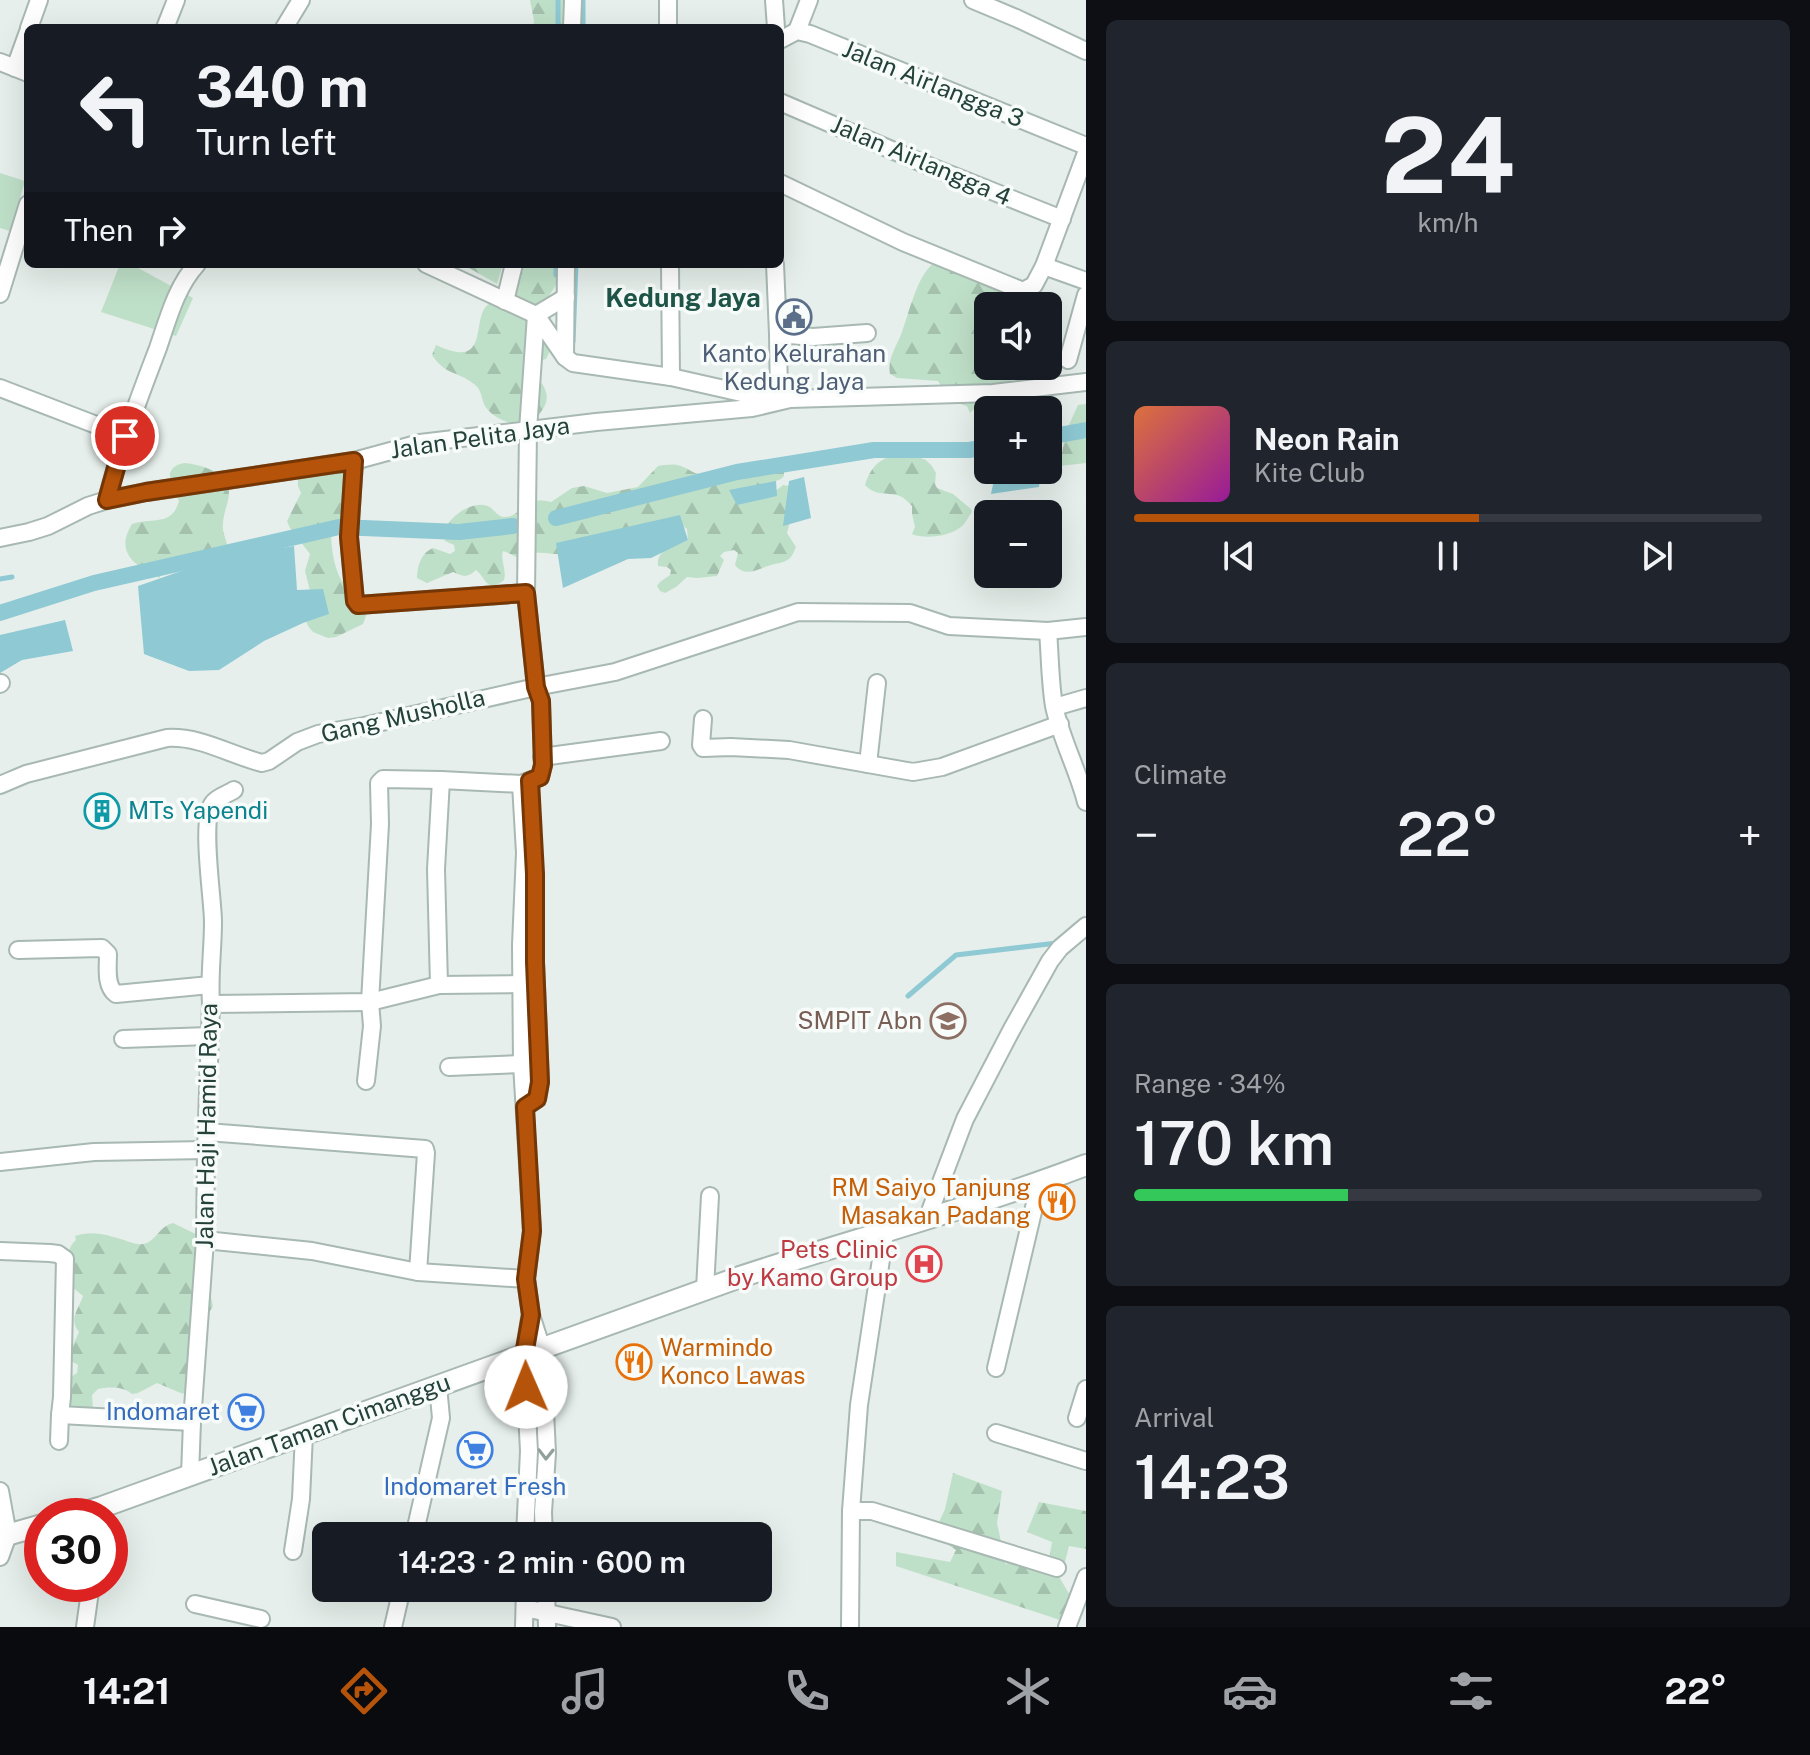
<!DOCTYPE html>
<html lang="en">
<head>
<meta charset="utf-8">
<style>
	body { margin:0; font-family:"Public Sans",sans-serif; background:#20242c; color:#f1f3f6; height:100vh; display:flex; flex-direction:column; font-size:30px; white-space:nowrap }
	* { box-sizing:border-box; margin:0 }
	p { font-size:26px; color:#9ea1a6 }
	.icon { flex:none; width:44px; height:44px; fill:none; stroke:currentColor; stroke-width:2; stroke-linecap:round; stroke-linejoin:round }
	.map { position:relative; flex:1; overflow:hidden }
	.side { display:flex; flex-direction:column; gap:20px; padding:20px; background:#0d0f14; width:724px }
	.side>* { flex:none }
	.top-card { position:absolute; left:24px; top:24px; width:760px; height:244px; border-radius:12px; box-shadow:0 8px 32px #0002; background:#171b24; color:#f1f3f6; overflow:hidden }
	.buttons { position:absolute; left:974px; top:292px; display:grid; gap:16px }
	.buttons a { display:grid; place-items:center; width:88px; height:88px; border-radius:12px; background:#171b24; box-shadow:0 8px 32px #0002; font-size:40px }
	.speed { position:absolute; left:24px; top:1498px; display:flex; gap:16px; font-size:40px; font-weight:700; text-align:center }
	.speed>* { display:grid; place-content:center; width:104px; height:104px; border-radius:50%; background:#171b24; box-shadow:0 8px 32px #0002; line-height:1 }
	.speed .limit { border:12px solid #d22; background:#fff; color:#111 }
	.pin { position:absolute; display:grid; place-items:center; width:68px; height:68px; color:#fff; margin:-34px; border:4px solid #fff; border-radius:50%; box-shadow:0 2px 8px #0007 }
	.me { position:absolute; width:88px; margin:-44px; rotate:359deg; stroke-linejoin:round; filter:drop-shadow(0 0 6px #0008) }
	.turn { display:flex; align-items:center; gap:28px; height:168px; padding:0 40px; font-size:36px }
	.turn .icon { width:104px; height:104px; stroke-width:2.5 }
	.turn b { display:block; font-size:56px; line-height:68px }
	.then { display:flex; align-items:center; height:76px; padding:0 40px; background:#0003; gap:16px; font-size:30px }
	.big { font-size:60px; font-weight:600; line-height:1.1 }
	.side .tile { flex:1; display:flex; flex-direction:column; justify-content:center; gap:12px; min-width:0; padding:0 28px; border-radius:12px; background:#20242c }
	.side .dial { align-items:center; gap:0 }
	.dial b { font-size:104px; line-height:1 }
	.song { display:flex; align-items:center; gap:24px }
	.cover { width:96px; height:96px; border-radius:12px; background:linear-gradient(135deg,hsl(20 70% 55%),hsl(300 70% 35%)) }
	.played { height:8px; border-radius:4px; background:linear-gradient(90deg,#b45309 55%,#363941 55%) }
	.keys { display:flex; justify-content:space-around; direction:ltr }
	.heat { display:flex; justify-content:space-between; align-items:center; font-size:44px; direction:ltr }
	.charge { height:12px; border-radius:6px; background:linear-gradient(90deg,#34c759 34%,#363941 0) }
	.trip { position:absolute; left:312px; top:1522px; width:460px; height:80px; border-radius:12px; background:#171b24; box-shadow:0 8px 32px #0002; font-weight:600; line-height:80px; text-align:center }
	.tab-bar { display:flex; height:128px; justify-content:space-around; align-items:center; background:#090b0e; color:#9ea1a6 }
	.tab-bar .icon { width:56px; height:56px }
	.tab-bar .on { color:#b45309 }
	.tab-bar b { font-size:36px; color:#f1f3f6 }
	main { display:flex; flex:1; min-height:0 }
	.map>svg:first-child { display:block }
	.forest { fill:url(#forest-firs) }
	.green { fill:#bfe0c8 }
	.water { fill:#8ec9d4 }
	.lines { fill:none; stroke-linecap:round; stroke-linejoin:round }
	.stream { stroke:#8ec9d4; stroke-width:5 }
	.canal { stroke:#8ec9d4; stroke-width:16 }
	.minor-casing { stroke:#a8b8b2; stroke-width:20 }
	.tertiary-casing { stroke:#a8b8b2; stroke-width:24 }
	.minor { stroke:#fff; stroke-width:16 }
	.tertiary { stroke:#fff; stroke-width:20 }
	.oneway { stroke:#92a09c }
	.route-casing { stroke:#753606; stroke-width:20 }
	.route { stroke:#b45309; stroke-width:14 }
	.labels { text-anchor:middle; stroke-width:7; stroke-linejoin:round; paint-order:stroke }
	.street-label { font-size:24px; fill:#24423a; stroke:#f7fbf9 }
	.service-label { font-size:24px; fill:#4e5e75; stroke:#f7fbf9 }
	.culture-label { font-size:24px; fill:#0d838f; stroke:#f7fbf9; text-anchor:start }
	.education-label { font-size:24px; fill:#785e54; stroke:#f7fbf9; text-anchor:end }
	.food-label { font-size:24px; fill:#c56008; stroke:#f7fbf9; text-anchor:end }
	.health-label { font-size:24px; fill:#be3a42; stroke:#f7fbf9; text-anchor:end }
	.shop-label { font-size:24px; fill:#366cbe; stroke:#f7fbf9; text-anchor:end }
	.neighbourhood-label { font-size:26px; font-weight:bold; fill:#1f5548; stroke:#f7fbf9 }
</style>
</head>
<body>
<main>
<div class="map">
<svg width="1086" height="1627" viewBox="0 0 1086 1627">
	<defs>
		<pattern id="forest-firs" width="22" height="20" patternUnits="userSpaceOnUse" patternTransform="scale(2)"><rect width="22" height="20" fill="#bfe0c8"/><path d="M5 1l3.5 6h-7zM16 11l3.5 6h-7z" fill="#a4c1ad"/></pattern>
	</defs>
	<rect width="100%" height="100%" fill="#e6efeb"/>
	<g class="forest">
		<path d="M530 0H566L570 28H533L534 21Z"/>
		<path d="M934 263 1004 288 1008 294 1003 306H988V337L983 342V350L988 355V366H1024L1023 372 1008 383 992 385 984 399 970 413 967 406 950 401 938 381 897 378 890 374C887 358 897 346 902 332 909 313 917 275 934 263Z"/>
		<path d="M462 264H503L497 284Z"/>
		<path d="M512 264H565L558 282 546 300 543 309 557 337 546 359 536 362 530 371C535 376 541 381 544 387 553 404 538 417 525 426 511 424 493 419 485 406 481 398 482 390 474 384 458 371 446 376 432 355L436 345C500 375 462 302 499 301Z"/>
		<path d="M1086 404V430L1068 434 1086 439V463L1060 466 1065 434 1078 405Z"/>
		<path d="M909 454 926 460 932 466 936 473 935 484 937 488 953 494 971 509 972 512C969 516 967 520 964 524 954 536 925 540 912 534L915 527 912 514V506C908 502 903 496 896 495 883 492 876 496 865 485 872 462 886 454 909 454Z"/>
		<path d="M184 463C200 464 229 473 229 492 229 503 223 513 223 524 222 533 227 540 228 549 228 553 228 557 229 562L197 571 191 566 178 563 160 572V578C136 566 114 553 132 524 152 517 172 527 179 501 173 486 160 468 184 463Z"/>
		<path d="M347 464 342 518C342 518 334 526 333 527 328 538 335 574 343 582 353 591 364 594 369 608L363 624 336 637 328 638 313 632 308 626 305 618 311 595 305 571 310 554 290 528 287 521 301 493 298 486V477Z"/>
		<path d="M664 465C668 465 673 464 677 465 691 468 693 477 713 475 721 474 723 470 729 467 737 464 746 471 754 470 766 469 772 462 784 470V476L781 479 776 481 773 493 783 485 789 486 790 521 787 533 796 547C794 551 793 555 790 558 784 563 778 563 771 565 758 569 745 578 735 565L738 553 734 550 724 552 720 556 724 560 717 576 697 578 687 577 676 587 665 593 660 591 657 586 660 582 670 575 671 570 667 567 658 566C656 548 675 547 688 540L687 529 683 526 564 554C555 555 543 552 536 553 525 555 535 558 523 558 516 558 510 553 503 551 500 561 507 570 504 580 487 594 486 578 476 570 467 578 464 577 453 572L427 583 417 578C417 566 421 553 433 548L450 554 455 551 454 545 445 541 443 531C450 517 473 498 490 507 495 511 498 517 505 517 522 517 521 495 551 502L572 488 584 486 607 493 638 487 658 466Z"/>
		<path d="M173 1223 204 1238 206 1276 213 1306 206 1318 189 1352 187 1359 188 1388 183 1394 157 1383 138 1393 132 1394C122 1386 110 1387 98 1389L92 1395 93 1411 71 1410 66 1402 69 1378 77 1373 78 1365 71 1361 69 1354 79 1332C68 1319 79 1309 83 1296L71 1286C69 1270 63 1251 76 1240L75 1236C92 1230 107 1235 124 1240 130 1242 136 1245 143 1244 156 1242 159 1226 173 1223Z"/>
		<path d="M953 1473 1002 1491 997 1523 1006 1565 1016 1549 1049 1559 1052 1542 1027 1532 1039 1502 1086 1511V1549L1069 1546 1065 1562 1049 1560 1071 1597 1063 1621 896 1566V1552L950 1562 956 1550 933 1535 945 1509Z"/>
	</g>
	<g class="green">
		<path d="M0 173 25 181 10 231 0 228Z"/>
		<path d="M120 264H131L193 298 176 336 101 312Z"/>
	</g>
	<g class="water">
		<path d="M996 470H1041L1039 487 991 494Z"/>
		<path d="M804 477 811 518 783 526 789 481Z"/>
		<path d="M776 481 777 496 737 505 729 490Z"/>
		<path d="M680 515 688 540 651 558 628 559 563 588 556 543Z"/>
		<path d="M294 546 297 590 323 589 329 614 303 623 264 641 219 670 189 671 144 654 138 586 219 558Z"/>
		<path d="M65 620 73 651 22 660 0 673V635Z"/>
	</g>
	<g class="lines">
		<g class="stream">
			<path d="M558 28V0"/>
			<path d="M583 28V0"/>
			<path d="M556 275V264"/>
			<path d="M573 342 576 264"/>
			<path d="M0 579 12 577"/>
			<path d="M908 996 956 955 1057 943"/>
		</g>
		<g class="canal">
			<path d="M1048 437 1086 430"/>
			<path d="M556 518 737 472 874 450H969L988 447"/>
			<path d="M0 613 94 583 339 527 459 532 513 526"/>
		</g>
		<defs>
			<g id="minor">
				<path d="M668 0V28"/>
				<path d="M774 0 776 28"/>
				<path d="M973 0 1016 18 1086 51"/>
				<path d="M29 28 39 0"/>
				<path d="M165 28 176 0"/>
				<path d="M284 28 301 0"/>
				<path d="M572 28 573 0"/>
				<path d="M797 31 809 0"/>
				<path d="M780 40 797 31 810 34 1086 146"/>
				<path d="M0 62 28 73"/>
				<path d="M15 68 28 32"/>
				<path d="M780 102 929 166 1062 219"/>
				<path d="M780 183 903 242 1023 291 1034 285 1044 266 1086 153"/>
				<path d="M426 264 536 315 566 297"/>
				<path d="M670 264 671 377"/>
				<path d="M775 264 778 334 779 401"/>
				<path d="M1044 266 1086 281"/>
				<path d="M0 294 28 204"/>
				<path d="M505 301 514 264"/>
				<path d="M536 315 565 357 573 363 671 377 773 400"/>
				<path d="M778 334 813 337 867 333"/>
				<path d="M565 357 566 264"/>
				<path d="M1068 360 1086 295"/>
				<path d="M0 388 125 436"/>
				<path d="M354 461 349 537 355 601 358 605 526 593"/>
				<path d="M107 500C120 447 139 398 158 348 168 319 176 287 197 264"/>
				<path d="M0 538 29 532 48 526 88 506 107 500 146 492 354 461 420 443 596 422 752 408 790 399 993 393 1086 382"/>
				<path d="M1048 631C1050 655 1050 682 1054 706 1061 739 1078 770 1086 802"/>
				<path d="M0 684 1 683"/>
				<path d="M1055 707 1086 698"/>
				<path d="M703 719 701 745 703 748 731 747 789 750 913 772 942 767 1060 724"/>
				<path d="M542 757 661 741"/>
				<path d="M868 764 877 683"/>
				<path d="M521 784 525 853 521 945 522 1064 532 1231 526 1279 531 1315 542 1349 547 1453 543 1512 544 1536"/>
				<path d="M0 785 26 774 167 738C201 736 230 755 262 763L269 761 297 742 318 734 364 726 536 687 615 672 798 612 910 613 949 626 1048 631 1086 627"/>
				<path d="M18 950 102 948 108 954C108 967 105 986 116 994L210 985"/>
				<path d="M439 985 436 869 441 780 521 784 540 777 543 765 541 701 536 687 526 593 528 430 536 315"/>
				<path d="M211 1004 370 1002 439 985 522 984"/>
				<path d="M123 1039 209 1036"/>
				<path d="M449 1067 522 1064"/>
				<path d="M366 1081 372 1026 370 1002 380 824 379 783 383 779 441 780"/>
				<path d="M525 1107 537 1099 540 1082 535 962 534 858"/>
				<path d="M207 1132 425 1149 426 1153 418 1272"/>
				<path d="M0 1162 94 1152 206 1150"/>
				<path d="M927 1219 965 1119 1012 1029 1050 961 1060 948 1086 926"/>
				<path d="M205 1240 312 1251 418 1272 526 1279"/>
				<path d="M0 1251 50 1253 58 1254 65 1259 62 1397 60 1415 192 1422"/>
				<path d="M705 1289 710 1196"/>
				<path d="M996 1368 1040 1182"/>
				<path d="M1077 1418 1086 1389"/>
				<path d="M996 1433 1086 1461"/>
				<path d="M59 1441 60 1415"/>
				<path d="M190 1475 192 1422 205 1240 206 1150 211 1004C209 976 213 949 213 922 213 899 200 819 213 803 217 797 228 794 234 790"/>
				<path d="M0 1491 8 1535 0 1557"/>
				<path d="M851 1511H872L1057 1568"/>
				<path d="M414 1536 441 1418 438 1386"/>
				<path d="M525 1536 529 1451 524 1355 530 1318"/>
				<path d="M293 1551 301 1499 304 1434"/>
				<path d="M546 1588 547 1627"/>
				<path d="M195 1604 261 1619"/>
				<path d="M525 1608 612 1627"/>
				<path d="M85 1627 91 1584"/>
				<path d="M393 1627 402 1588"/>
				<path d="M524 1627 525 1588"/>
				<path d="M850 1627 851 1511 859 1405 885 1233"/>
				<path d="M1067 1627 1086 1577"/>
			</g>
			<g id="tertiary">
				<path d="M71 1516 102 1507 740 1277C855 1239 973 1208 1086 1165"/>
				<path d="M0 1537 42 1525"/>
			</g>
		</defs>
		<use href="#minor" class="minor-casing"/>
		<use href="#tertiary" class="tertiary-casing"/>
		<use href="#minor" class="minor"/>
		<use href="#tertiary" class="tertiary"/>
	</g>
	<defs><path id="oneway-chevron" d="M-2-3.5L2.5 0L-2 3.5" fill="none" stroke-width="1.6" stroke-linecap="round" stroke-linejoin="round" transform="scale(2)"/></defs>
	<use class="oneway" href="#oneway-chevron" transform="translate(546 1454) rotate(91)"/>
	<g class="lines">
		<defs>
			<path id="route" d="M125 436 107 500 146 492 354 461 349 537 355 601 358 605 526 593 536 687 541 701 543 765 540 777 530 781 535 874V962L540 1082 537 1099 525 1107 532 1231 526 1279 531 1315 524 1355 526 1387"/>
		</defs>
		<use href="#route" class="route-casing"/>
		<use href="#route" class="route"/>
	</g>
	<defs>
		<symbol id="civic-ring" viewBox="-11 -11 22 22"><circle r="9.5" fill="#f7fbf9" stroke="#5c6f8a" stroke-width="1.5"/><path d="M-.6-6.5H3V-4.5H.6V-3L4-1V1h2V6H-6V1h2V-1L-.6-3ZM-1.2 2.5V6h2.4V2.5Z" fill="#5c6f8a"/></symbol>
		<symbol id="building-ring" viewBox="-11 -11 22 22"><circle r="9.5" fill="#f7fbf9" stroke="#0f9aa8" stroke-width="1.5"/><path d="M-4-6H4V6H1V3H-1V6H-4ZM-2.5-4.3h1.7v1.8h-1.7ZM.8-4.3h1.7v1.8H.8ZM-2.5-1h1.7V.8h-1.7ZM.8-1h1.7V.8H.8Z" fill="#0f9aa8"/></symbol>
		<symbol id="school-ring" viewBox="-11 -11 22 22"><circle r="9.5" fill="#f7fbf9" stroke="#8d6e63" stroke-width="1.5"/><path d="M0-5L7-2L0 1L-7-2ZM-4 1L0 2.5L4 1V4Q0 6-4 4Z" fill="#8d6e63"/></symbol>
		<symbol id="restaurant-ring" viewBox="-11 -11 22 22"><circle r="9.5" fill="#f7fbf9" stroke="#e8710a" stroke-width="1.5"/><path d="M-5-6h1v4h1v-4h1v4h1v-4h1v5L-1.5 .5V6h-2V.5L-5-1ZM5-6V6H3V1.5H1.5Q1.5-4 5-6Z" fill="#e8710a"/></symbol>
		<symbol id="hospital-ring" viewBox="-11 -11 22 22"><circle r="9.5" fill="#f7fbf9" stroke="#e0444e" stroke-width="1.5"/><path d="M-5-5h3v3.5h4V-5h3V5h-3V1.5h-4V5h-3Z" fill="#e0444e"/></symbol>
		<symbol id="supermarket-ring" viewBox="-11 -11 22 22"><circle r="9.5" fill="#f7fbf9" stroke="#3f7fe0" stroke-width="1.5"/><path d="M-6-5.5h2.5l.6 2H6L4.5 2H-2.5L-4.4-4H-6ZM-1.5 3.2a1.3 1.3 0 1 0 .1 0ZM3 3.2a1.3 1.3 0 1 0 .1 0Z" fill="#3f7fe0"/></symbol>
	</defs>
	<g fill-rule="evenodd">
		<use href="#civic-ring" x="774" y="297" width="40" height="40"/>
		<use href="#building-ring" x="82" y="791" width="40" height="40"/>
		<use href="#school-ring" x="928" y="1001" width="40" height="40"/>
		<use href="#restaurant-ring" x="1037" y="1182" width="40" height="40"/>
		<use href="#hospital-ring" x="904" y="1244" width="40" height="40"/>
		<use href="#restaurant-ring" x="614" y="1342" width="40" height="40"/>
		<use href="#supermarket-ring" x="226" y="1392" width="40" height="40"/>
		<use href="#supermarket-ring" x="455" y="1430" width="40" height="40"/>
	</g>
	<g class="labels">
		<g class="street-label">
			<text transform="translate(933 84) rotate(22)" y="8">Jalan Airlangga 3</text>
			<text transform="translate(921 161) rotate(23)" y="8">Jalan Airlangga 4</text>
			<text transform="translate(480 438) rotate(-8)" y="8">Jalan Pelita Jaya</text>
			<text transform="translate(403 716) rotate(-13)" y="8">Gang Musholla</text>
			<text transform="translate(207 1126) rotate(-89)" y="8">Jalan Haji Hamid Raya</text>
			<text transform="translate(329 1425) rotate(-20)" y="8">Jalan Taman Cimanggu</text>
		</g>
		<g class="service-label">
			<text x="794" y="362">Kanto Kelurahan<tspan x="794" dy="28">Kedung Jaya</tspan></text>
		</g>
		<g class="culture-label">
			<text x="128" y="819">MTs Yapendi</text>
		</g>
		<g class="education-label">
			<text x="922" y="1029">SMPIT Abn</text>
		</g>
		<g class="food-label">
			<text x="1031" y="1196">RM Saiyo Tanjung<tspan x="1031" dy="28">Masakan Padang</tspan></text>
			<text x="660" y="1356" text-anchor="start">Warmindo<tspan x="660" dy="28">Konco Lawas</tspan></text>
		</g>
		<g class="health-label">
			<text x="898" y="1258">Pets Clinic<tspan x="898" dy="28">by Kamo Group</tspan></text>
		</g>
		<g class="shop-label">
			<text x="220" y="1420">Indomaret</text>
			<text x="475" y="1495" text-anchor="middle">Indomaret Fresh</text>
		</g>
		<g class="neighbourhood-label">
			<text x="683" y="307">Kedung Jaya</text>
		</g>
	</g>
</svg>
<div class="buttons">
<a><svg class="icon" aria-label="sound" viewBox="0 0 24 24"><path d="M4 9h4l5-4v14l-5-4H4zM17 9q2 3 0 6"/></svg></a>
<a>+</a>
<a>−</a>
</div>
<div class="speed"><div class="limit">30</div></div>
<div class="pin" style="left:125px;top:436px;background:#d93025"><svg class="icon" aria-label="arrive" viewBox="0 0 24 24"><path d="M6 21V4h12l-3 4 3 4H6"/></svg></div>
<svg class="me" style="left:526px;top:1387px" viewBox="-20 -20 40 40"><circle r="19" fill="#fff"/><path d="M0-13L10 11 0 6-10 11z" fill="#b45309"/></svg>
<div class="trip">14:23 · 2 min · 600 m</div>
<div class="top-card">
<div class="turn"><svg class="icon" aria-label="left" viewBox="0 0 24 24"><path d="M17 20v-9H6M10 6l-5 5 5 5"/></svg><div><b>340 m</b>Turn left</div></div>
<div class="then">Then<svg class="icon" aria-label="right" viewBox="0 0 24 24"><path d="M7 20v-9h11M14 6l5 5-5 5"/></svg></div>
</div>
</div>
<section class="side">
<div class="tile dial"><b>24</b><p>km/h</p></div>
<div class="tile">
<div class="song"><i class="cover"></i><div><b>Neon Rain</b><p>Kite Club</p></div></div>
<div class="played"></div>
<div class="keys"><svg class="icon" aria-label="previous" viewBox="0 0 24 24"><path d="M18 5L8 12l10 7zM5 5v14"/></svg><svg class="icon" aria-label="pause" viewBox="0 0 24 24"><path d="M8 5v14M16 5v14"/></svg><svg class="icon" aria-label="next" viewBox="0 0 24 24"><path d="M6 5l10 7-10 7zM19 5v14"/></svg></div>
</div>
<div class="tile"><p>Climate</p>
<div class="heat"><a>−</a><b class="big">22°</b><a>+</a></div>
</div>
<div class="tile"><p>Range · 34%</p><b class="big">170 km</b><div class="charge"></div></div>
<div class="tile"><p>Arrival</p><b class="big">14:23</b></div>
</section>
</main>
<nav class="tab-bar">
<b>14:21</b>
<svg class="icon on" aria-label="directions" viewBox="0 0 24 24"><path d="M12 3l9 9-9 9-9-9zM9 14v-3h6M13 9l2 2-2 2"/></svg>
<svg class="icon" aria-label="music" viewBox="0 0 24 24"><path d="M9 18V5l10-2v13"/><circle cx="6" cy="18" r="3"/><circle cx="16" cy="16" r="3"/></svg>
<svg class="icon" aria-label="phone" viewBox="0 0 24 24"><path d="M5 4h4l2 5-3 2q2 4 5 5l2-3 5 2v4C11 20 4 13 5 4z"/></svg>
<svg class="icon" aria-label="climate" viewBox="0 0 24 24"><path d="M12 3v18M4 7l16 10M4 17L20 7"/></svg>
<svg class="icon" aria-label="car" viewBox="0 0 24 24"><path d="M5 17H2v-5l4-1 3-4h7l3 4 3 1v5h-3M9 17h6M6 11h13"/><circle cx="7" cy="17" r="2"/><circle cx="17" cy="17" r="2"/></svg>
<svg class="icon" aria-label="filters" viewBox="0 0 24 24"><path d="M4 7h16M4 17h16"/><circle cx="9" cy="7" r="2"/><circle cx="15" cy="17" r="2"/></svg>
<b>22°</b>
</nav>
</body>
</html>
